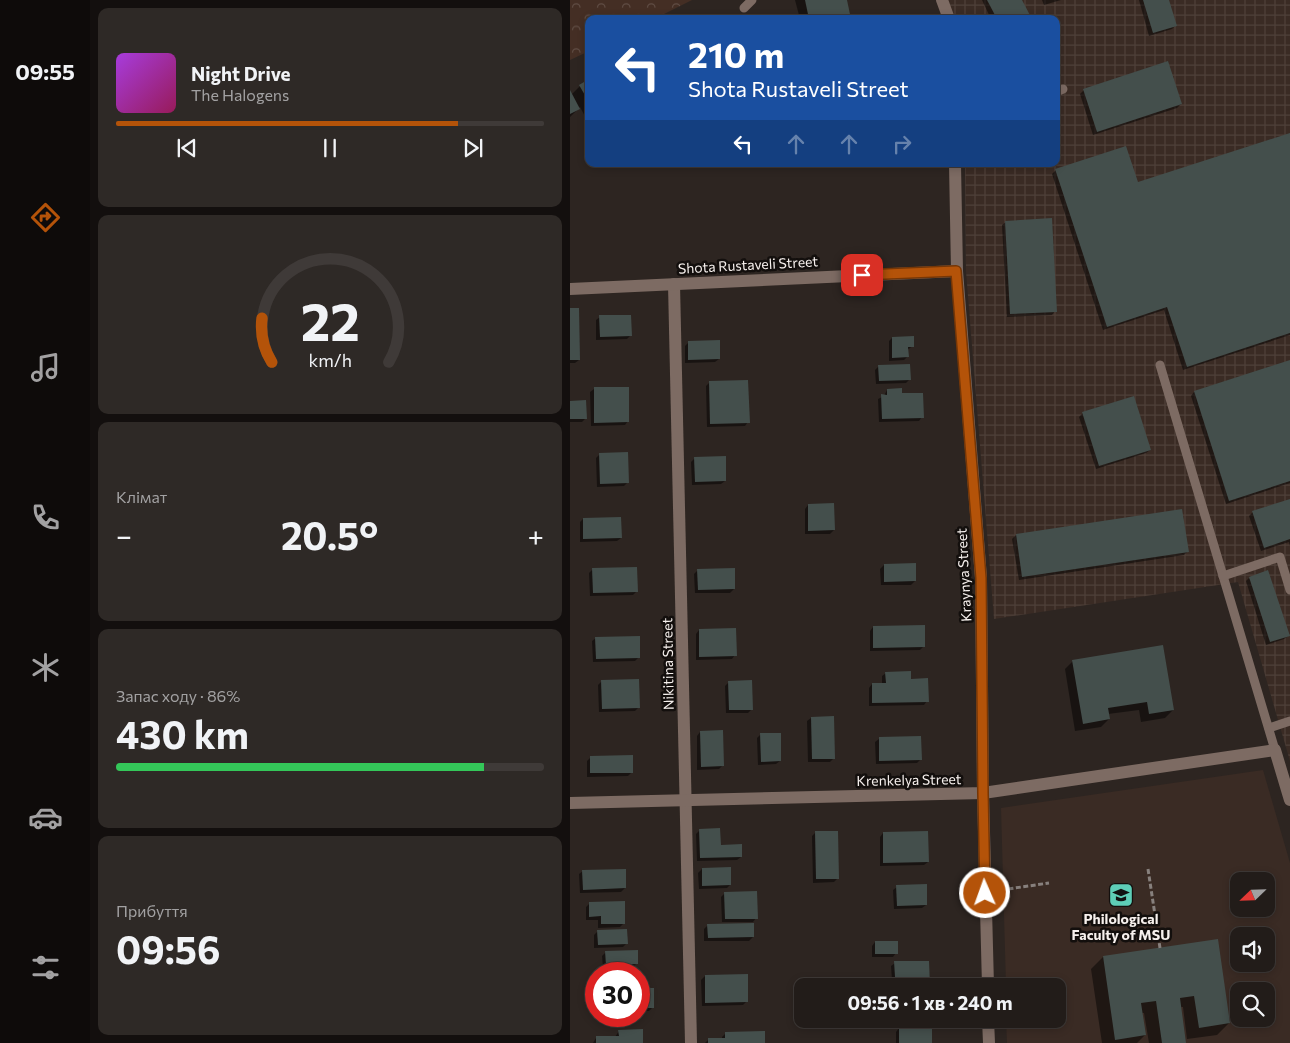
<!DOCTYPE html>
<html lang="uk">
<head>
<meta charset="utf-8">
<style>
	body { margin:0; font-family:Commissioner,sans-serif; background:#2e2926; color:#f1f3f6; height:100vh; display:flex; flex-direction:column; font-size:19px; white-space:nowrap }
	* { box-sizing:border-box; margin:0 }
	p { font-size:16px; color:#a2a1a2 }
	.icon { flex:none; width:28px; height:28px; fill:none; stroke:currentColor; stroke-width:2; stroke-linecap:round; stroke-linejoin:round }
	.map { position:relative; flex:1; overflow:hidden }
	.drawer { display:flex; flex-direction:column; gap:8px; padding:8px; background:#130f0e; width:480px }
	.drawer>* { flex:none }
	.guide { position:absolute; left:15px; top:15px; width:475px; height:152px; border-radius:10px; box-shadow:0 2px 8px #0003,0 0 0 1px #3f3a38; background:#1a4fa0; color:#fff; overflow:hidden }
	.needle { width:32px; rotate:247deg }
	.tools { position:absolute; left:660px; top:872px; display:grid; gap:10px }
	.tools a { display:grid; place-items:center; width:45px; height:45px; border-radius:10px; background:#221c19; box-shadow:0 2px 8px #0003,0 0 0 1px #3f3a38; font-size:25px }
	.speed { position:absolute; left:15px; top:962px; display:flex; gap:10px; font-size:25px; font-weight:700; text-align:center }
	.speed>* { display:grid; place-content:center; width:65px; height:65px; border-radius:50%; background:#221c19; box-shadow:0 2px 8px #0003,0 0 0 1px #3f3a38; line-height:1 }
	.speed .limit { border:8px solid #d22; background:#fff; color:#111 }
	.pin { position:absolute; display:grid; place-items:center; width:42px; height:42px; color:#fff; margin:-21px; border-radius:10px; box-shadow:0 2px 8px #0006 }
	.me { position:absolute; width:55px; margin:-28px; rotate:358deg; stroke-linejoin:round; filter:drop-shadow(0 0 4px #0008) }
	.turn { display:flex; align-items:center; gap:18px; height:105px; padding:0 20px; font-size:22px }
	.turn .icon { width:65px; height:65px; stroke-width:2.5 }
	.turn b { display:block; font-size:35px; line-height:42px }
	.lanes { display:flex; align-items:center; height:48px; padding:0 20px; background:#0003; justify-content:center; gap:25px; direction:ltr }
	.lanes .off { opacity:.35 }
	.big { font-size:38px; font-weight:700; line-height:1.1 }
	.drawer .card { flex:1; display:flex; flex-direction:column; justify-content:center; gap:8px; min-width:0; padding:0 18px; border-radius:10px; background:#2e2926 }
	.drawer .dial { align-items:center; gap:0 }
	.dial svg { height:130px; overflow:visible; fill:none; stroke:#3f3a38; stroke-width:7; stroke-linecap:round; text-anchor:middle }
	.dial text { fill:#f1f3f6; stroke:none }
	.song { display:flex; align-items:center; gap:15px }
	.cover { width:60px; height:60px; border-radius:8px; background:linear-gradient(135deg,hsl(280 70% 55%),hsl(330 70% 35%)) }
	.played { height:5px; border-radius:2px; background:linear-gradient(90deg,#b45309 80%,#3f3a38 80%) }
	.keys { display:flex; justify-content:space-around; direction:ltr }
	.heat { display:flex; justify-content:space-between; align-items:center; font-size:28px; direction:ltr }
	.charge { height:8px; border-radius:4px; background:linear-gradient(90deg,#34c759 86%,#3f3a38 0) }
	.trip { position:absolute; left:224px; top:978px; width:272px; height:50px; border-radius:10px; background:#221c19; box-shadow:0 2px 8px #0003,0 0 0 1px #3f3a38; font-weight:700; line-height:50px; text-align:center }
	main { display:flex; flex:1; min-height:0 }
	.menu { display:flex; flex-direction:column; width:90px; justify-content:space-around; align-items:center; background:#0e0b0a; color:#a2a1a2 }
	.menu .icon { width:35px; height:35px }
	.menu .current { color:#b45309 }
	.menu b { font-size:22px; color:#f1f3f6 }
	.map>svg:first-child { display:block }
	.built { fill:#3a2b24; fill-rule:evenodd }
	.industrial { fill:url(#industrial-grid) }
	.forest { fill:url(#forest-crowns) }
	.shadow { fill:#0007 }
	.building { fill:#444f4c }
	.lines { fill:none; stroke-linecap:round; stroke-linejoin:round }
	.path { stroke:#87807d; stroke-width:3; stroke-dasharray:5 2.5; stroke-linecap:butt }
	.lane { stroke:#7d6b63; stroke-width:9 }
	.street { stroke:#7d6b63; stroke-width:12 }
	.route-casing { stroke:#753606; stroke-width:12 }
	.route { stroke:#b45309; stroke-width:9 }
	.labels { text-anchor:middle; stroke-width:5; stroke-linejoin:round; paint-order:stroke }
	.street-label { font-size:14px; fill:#f7f1ee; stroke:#130f0d }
	.poi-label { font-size:14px; font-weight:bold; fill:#f7f1ee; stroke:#130f0d }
</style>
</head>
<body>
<main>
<nav class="menu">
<b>09:55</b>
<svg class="icon current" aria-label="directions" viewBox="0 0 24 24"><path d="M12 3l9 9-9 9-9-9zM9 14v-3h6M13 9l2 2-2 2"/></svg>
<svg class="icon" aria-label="music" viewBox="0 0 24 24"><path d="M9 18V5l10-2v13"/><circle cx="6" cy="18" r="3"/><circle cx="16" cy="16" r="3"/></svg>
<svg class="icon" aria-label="phone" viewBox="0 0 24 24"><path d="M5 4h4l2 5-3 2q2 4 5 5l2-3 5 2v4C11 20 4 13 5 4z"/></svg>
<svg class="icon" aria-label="climate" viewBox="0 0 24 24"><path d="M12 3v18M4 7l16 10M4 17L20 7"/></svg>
<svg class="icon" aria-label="car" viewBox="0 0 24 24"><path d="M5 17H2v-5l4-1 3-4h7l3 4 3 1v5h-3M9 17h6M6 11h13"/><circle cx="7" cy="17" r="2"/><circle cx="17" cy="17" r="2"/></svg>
<svg class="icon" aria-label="filters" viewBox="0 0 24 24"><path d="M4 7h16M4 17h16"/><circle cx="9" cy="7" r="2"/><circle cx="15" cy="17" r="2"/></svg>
</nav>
<section class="drawer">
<div class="card">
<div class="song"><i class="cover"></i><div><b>Night Drive</b><p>The Halogens</p></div></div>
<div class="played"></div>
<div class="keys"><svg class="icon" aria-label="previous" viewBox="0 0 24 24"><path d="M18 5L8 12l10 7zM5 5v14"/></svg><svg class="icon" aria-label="pause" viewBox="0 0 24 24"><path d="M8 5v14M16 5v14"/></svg><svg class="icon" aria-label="next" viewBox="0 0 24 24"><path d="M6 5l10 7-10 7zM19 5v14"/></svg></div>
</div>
<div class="card dial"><svg viewBox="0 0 100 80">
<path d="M14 69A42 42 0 1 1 86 69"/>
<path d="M14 69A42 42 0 0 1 8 42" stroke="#b45309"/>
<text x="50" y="56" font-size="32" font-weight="700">22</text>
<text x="50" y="72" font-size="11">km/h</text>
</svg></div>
<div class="card"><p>Клімат</p>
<div class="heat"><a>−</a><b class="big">20.5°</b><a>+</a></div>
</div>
<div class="card"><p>Запас ходу · 86%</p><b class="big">430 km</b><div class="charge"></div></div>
<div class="card"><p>Прибуття</p><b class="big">09:56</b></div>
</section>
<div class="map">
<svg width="720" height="1043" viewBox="0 0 720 1043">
	<defs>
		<pattern id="industrial-grid" width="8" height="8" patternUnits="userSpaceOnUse" patternTransform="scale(1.25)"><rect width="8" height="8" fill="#3a2b24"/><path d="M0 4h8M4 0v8" fill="none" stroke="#4e4039"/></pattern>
		<pattern id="forest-crowns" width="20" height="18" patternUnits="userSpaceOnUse" patternTransform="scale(1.25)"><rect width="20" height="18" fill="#442e24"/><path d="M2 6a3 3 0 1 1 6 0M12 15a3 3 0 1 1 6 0" fill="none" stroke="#604d44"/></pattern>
	</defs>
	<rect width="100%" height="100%" fill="#2d2521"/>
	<path class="built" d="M693 770 720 863V1043H437L436 1019H488V986H436L431 808ZM669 881H696V909H669ZM669 936H696V964H669ZM669 991H696V1019H669Z"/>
	<path class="industrial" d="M378 0H720V761L668 582 424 619 396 271 395 164H486V19H384Z"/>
	<path class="forest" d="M0 0H122L84 19H19V51L0 60Z"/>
	<g class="shadow">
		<path d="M225 0H275L280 19H230Z"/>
		<path d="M412 0H451L461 19H421Z"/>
		<path d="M472 0H491L474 5Z"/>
		<path d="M569 0H598L605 26 602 29 579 36Z"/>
		<path d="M19 81V124L10 107 0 117V93L1 95 10 86Z"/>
		<path d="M514 90 611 104 607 108 523 135 510 94Z"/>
		<path d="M720 134V335L613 370 594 310 533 330 482 174 486 170 567 184Z"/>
		<path d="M436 222 485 311 482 315 437 317 432 225Z"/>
		<path d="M0 309 9 360 5 363H0Z"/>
		<path d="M30 317 61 335 57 339 26 340V320Z"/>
		<path d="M322 338 343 346 337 350V357L334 360 319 361V341Z"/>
		<path d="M119 342 149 359 145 362 115 363V346Z"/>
		<path d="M720 362V483L656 504 621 396 624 392Z"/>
		<path d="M309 366 339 380 336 383 306 384 305 370Z"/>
		<path d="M140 382 178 422 175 426 137 427 136 386Z"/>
		<path d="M24 389 58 421 55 425 21 426 20 392Z"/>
		<path d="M317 390 330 394 352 417 349 421 309 422 308 399 314 396Z"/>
		<path d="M0 402 16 418 12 422H0Z"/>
		<path d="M513 413 580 450 576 453 526 469 509 417Z"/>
		<path d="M30 454 57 483 54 486 27 487 26 458Z"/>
		<path d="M125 458 155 481 151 484 122 485 121 462Z"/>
		<path d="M720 500V546L719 542 691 551 679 516 683 512Z"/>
		<path d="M238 505 264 530 260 534H235V509Z"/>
		<path d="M611 510 617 552 614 555 449 580 442 539 446 535Z"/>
		<path d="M13 519 51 538 47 541 10 542V522Z"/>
		<path d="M314 565 345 581 341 585H311L310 569Z"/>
		<path d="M23 569 66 592 63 595 20 596 19 573Z"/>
		<path d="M128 570 164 589 160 593H125L124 574Z"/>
		<path d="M679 578 718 636 714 639 696 645 676 581Z"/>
		<path d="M303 627 354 646 350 650 300 651V631Z"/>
		<path d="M129 630 165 655 162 659 126 660V634Z"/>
		<path d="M26 638 69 657 65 661 23 662 22 641Z"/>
		<path d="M503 661 603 710 595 718 571 722 569 710 538 714 539 719 531 727 505 731 495 669Z"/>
		<path d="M316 673 340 680 357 701 354 705 299 706V688L302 684H312V676Z"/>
		<path d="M32 681 69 707 65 711 29 712 28 685Z"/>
		<path d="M159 682 182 709 178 713H156L155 686Z"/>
		<path d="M241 718 264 758 260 762H238L237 721Z"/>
		<path d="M130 732 152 766 149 769 127 770V736Z"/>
		<path d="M191 734 210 761 206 764 188 765 187 738Z"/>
		<path d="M309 739 350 760 347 763 306 764 305 742Z"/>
		<path d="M21 757 62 772 58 776 17 777V761Z"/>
		<path d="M130 830 149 846 171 857 167 860 127 861 126 834Z"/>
		<path d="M246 832 268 878 264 882 243 883 242 836Z"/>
		<path d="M313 833 358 862 354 865 310 866V837Z"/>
		<path d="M132 869 160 885 157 888 129 889 128 873Z"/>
		<path d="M13 871 55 888 51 892 10 893 9 874Z"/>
		<path d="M327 887 356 905 352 908 324 909 323 890Z"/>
		<path d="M155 893 186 918 183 922H152L151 897Z"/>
		<path d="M19 904 54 923 50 927 28 928V920H16V907Z"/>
		<path d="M138 925 183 937 179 941H134V929Z"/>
		<path d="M28 931 56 944 53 947 24 948V935Z"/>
		<path d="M647 941 659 1023 647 1035 617 1039 613 1007H610L615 1043H579L574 1013H572L575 1035 567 1043H532L521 969 533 957Z"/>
		<path d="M305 942 326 953 323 957H302V946Z"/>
		<path d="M36 952 67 963 63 967 33 968 32 956Z"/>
		<path d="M358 962V986H331V980H322L321 966 325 963Z"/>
		<path d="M135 976 177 1001 173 1005 132 1006 131 980Z"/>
		<path d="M74 989 83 1007 79 1011H69V997L71 996V993Z"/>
		<path d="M329 1028 361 1043H326V1032Z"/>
		<path d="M49 1031 72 1043H23L26 1038 45 1037Z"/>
		<path d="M156 1033 194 1043H135L139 1039H152V1037Z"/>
	</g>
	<g class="building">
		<path d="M235 0H277L281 19H239Z"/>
		<path d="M417 0H452L462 19H427Z"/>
		<path d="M573 0H599L607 26 583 33Z"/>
		<path d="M136 14 139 19H127Z"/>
		<path d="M598 61 612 104 527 132 513 89Z"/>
		<path d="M19 79V102L9 85Z"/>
		<path d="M0 90 10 109 0 114Z"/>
		<path d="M720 133V333L617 367 597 307 537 327 485 169 556 146 568 182Z"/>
		<path d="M482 218 487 312 440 314 435 221Z"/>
		<path d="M0 308H9L10 360H0Z"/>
		<path d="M29 315H61L62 336 30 337Z"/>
		<path d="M344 336V347H338L339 357 322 358V337Z"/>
		<path d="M150 340V359L118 360V341Z"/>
		<path d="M720 360V481L659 501 624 391Z"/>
		<path d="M340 364 341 380 309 381 308 365Z"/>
		<path d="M178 380 180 423 140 424 139 381Z"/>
		<path d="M24 387H59V422L24 423Z"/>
		<path d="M332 388V393H353L354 418 312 419 311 394 317 395V389Z"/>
		<path d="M564 396 581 450 529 466 512 412Z"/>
		<path d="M16 400 17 419H0V401Z"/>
		<path d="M58 452 59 483 30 484 29 453Z"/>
		<path d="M156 456V481L125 482 124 457Z"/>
		<path d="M720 499V539L694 548 682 511Z"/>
		<path d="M264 503 265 530 238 531V504Z"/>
		<path d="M612 509 619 552 452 577 446 534Z"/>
		<path d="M51 517 52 538 13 539V518Z"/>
		<path d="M346 563V581L314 582V564Z"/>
		<path d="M67 567 68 592 23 593 22 568Z"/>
		<path d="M165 568V589L128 590 127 569Z"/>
		<path d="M698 570 720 636 700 642 679 577Z"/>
		<path d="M355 625V647L303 648V626Z"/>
		<path d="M166 628 167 656 129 657V629Z"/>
		<path d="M70 636V658L26 659 25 637Z"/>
		<path d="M593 645 604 710 579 714 577 702 538 708 540 719 513 724 502 660Z"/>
		<path d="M341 671V679L358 678 359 702 302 703V683H316L315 672Z"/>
		<path d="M69 679 70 708 32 709 31 680Z"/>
		<path d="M182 680 183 710H159L158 681Z"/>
		<path d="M264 716 265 759H242L241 717Z"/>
		<path d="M153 730 154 766 131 767 130 731Z"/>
		<path d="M190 733H211V761L191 762Z"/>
		<path d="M351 736 352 760 309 761V737Z"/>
		<path d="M63 755V773H20V756Z"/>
		<path d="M150 828 151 845 172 844V857L130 858 129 829Z"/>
		<path d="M245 831H268L269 879H246Z"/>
		<path d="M358 831 359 862 313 863V832Z"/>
		<path d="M161 867V885L132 886V868Z"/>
		<path d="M56 869V888L13 890 12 870Z"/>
		<path d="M357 884V905L327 906 326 885Z"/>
		<path d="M187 891 188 919H155L154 892Z"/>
		<path d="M55 901V924H31V916L19 917V902Z"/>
		<path d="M184 923V937L138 938 137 924Z"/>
		<path d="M57 929 58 944 28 945 27 930Z"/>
		<path d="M648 939 660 1023 629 1028 624 996 610 998 616 1043H592L586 1001 571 1003 576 1035 545 1040 533 956Z"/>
		<rect x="305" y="941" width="23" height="13"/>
		<path d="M68 950V964L36 965 35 951Z"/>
		<path d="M324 961H359L360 986H334V977H325Z"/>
		<path d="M178 974V1002L135 1003V975Z"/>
		<path d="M74 988H84V1008H69V995H74Z"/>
		<path d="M362 1026V1043H329V1027Z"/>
		<path d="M73 1029V1043H26V1036H49L48 1030Z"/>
		<path d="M195 1031V1043H138V1038H155V1032Z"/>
	</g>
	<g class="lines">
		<g class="path">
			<path d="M578 869 590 948"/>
			<path d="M431 890 479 883"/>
		</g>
		<g class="lane">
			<path d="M174 8 182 0"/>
			<path d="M486 92 493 89"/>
			<path d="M590 365 705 750"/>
			<path d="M653 576 710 557 720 590"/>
			<path d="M699 728 720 721"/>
		</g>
		<g class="street">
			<path d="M372 0 379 19"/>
			<path d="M385 164 387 271 411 578 413 793 418 986"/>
			<path d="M104 284 121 1043"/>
			<path d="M0 289 387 271"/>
			<path d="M0 803 413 793 705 750 720 800"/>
			<path d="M418 1019 419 1043"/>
		</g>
	</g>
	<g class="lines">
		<defs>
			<path id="route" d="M292 275 386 271 411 578 413 793 415 893"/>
		</defs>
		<use href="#route" class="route-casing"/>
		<use href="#route" class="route"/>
	</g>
	<defs>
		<symbol id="university-square" viewBox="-11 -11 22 22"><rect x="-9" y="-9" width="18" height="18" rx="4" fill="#5eceb7" stroke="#130f0d"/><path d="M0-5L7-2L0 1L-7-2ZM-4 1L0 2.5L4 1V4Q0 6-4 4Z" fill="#111"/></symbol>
	</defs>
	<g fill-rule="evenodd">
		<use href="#university-square" x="537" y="881" width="28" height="28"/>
	</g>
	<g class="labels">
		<g class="street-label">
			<text transform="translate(178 265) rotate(-3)" y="5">Shota Rustaveli Street</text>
			<text transform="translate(394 575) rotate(-93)" y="5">Kraynya Street</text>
			<text transform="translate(98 664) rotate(-91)" y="5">Nikitina Street</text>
			<text transform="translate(339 780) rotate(-1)" y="5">Krenkelya Street</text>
		</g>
		<g class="poi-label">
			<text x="551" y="924">Philological<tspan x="551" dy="16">Faculty of MSU</tspan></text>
		</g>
	</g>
</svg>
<div class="tools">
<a><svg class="needle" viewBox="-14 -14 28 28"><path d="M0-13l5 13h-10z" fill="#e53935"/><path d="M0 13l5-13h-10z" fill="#a2a1a2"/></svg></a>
<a><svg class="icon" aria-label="sound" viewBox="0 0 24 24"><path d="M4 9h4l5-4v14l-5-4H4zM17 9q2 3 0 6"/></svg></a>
<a><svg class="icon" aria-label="search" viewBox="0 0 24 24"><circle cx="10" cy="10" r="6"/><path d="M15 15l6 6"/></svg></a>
</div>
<div class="speed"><div class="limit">30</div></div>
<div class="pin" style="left:292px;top:275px;background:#d93025"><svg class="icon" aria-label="arrive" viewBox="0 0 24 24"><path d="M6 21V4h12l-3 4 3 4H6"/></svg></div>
<svg class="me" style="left:415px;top:893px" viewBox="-20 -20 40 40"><circle r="17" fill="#b45309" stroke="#fff" stroke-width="3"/><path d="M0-11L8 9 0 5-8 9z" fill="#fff"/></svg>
<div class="trip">09:56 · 1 хв · 240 m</div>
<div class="guide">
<div class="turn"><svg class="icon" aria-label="left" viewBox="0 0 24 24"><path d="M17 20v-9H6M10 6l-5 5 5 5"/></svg><div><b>210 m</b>Shota Rustaveli Street</div></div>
<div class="lanes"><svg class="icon" aria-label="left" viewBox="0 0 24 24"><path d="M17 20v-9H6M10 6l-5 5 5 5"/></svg><svg class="icon off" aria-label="ahead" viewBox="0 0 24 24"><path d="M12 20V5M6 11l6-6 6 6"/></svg><svg class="icon off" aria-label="ahead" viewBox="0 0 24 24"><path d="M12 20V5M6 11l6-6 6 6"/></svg><svg class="icon off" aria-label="right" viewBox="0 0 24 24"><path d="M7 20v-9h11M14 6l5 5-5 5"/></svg></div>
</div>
</div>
</main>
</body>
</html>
